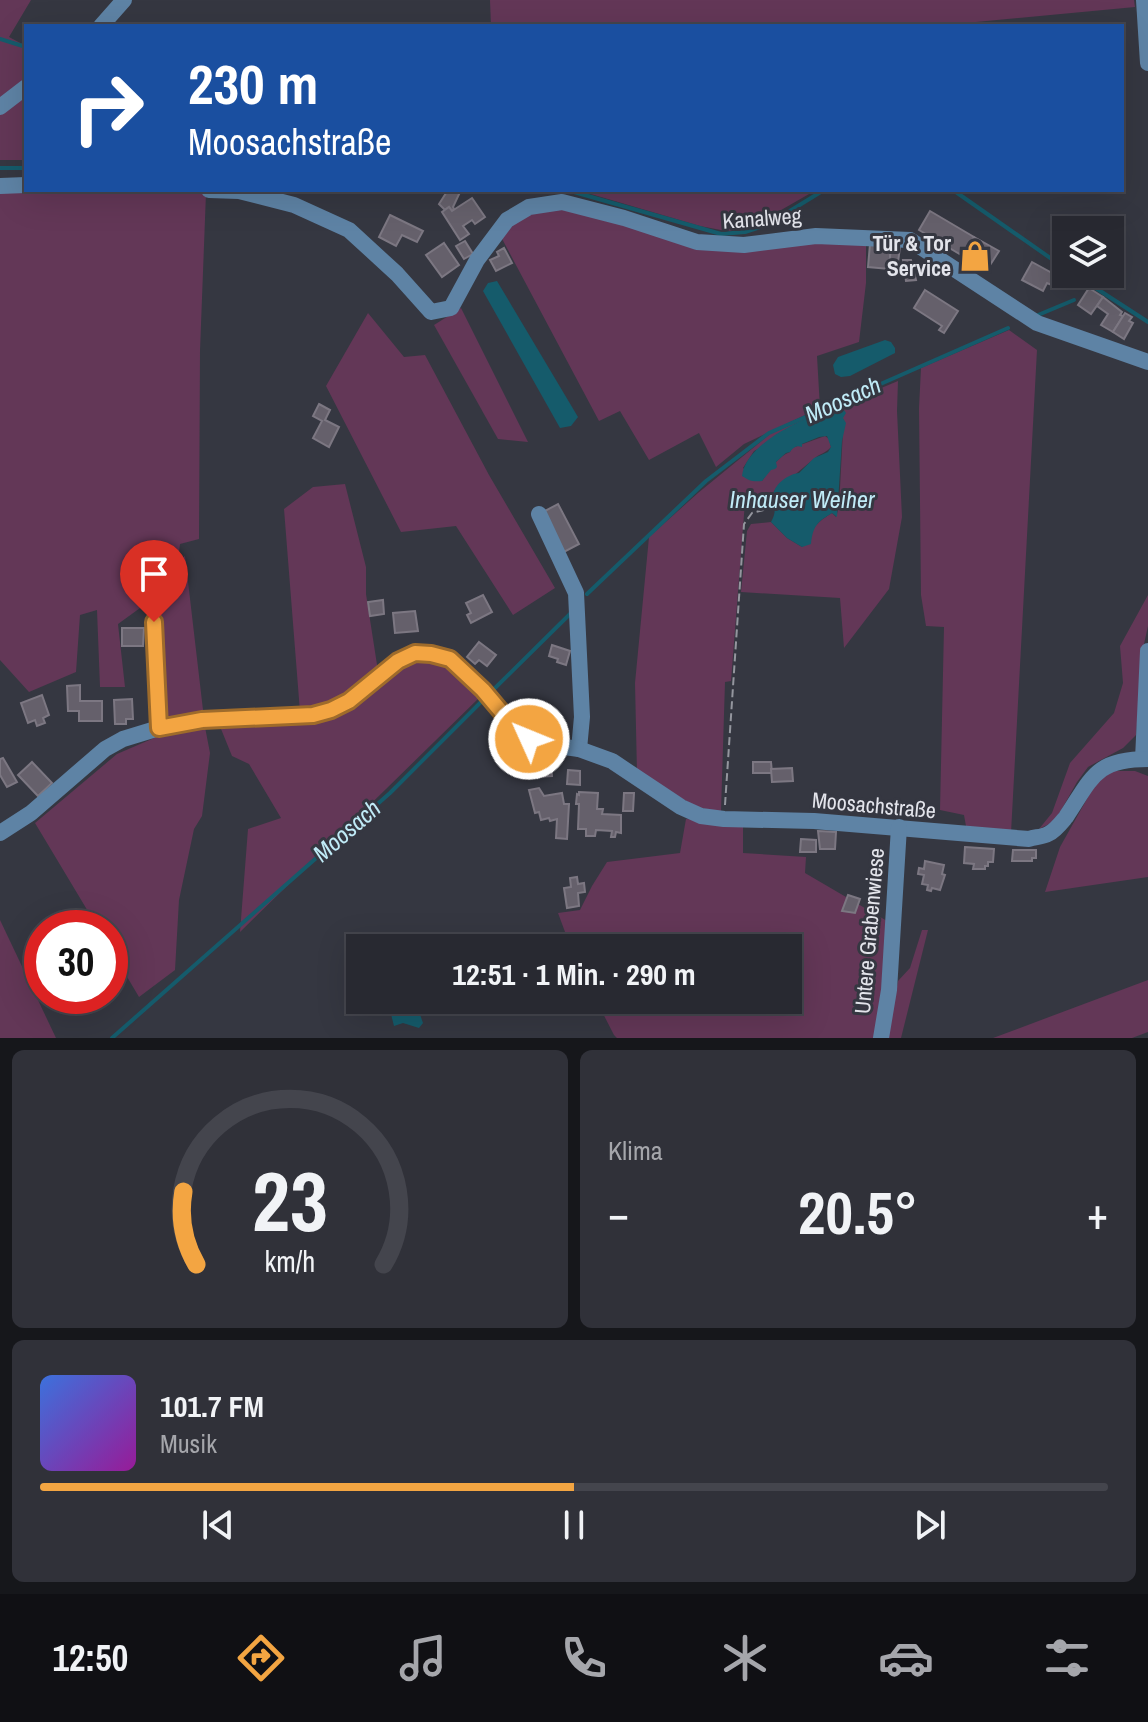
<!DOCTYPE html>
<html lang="de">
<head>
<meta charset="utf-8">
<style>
	body { margin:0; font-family:"Archivo Narrow",sans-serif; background:#303139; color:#f1f3f6; height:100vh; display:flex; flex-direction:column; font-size:30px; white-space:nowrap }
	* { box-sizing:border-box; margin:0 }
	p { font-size:26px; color:#a5a6ab }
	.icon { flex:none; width:44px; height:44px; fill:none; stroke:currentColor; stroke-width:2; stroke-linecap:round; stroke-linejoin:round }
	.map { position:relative; height:1038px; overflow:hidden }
	.details { display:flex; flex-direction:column; gap:12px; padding:12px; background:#16171b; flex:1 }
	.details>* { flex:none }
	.top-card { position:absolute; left:24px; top:24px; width:1100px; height:168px; border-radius:0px; box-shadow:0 8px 32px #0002,0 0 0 2px #44454d; background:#1a4fa0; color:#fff; overflow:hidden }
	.fabs { position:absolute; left:1052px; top:216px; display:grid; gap:16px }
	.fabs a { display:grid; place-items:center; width:72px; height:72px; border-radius:0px; background:#282931; box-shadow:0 8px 32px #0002,0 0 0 2px #44454d; font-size:40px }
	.speed { position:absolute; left:24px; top:910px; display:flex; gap:16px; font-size:40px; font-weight:700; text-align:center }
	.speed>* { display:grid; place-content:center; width:104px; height:104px; border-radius:50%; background:#282931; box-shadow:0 8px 32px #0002,0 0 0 2px #44454d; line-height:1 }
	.speed .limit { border:12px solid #d22; background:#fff; color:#111 }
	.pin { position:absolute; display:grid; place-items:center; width:68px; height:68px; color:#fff; margin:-82px -34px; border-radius:50% 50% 50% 0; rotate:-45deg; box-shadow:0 0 8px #0007 }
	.pin .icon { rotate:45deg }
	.me { position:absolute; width:88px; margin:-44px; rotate:314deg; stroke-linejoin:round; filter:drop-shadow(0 0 6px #0008) }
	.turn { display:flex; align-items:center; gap:28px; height:168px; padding:0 32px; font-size:36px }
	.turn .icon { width:104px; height:104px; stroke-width:2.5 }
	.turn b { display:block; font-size:56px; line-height:68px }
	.big { font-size:60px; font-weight:800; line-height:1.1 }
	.details .card { flex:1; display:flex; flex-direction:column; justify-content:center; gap:12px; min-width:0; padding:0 28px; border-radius:12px; background:#303139 }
	.details .dial { align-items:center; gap:0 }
	.dial svg { height:208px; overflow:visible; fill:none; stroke:#44454d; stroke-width:7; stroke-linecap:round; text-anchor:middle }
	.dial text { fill:#f1f3f6; stroke:none }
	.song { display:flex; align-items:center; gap:24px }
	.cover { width:96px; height:96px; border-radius:12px; background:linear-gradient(135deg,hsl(220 70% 55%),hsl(300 70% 35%)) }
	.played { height:8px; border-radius:4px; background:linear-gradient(90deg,#f3a542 50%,#44454d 50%) }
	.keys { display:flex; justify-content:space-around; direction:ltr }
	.heat { display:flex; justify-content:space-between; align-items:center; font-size:44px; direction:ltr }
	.details .tiles { flex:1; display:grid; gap:12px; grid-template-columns:1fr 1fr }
	.card:last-child { grid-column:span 2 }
	.trip { position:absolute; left:346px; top:934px; width:456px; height:80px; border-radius:0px; background:#282931; box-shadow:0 8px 32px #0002,0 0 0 2px #44454d; font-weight:800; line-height:80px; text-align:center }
	.tabs { display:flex; height:128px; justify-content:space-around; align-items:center; background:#101014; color:#a5a6ab }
	.tabs .icon { width:56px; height:56px }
	.tabs .current { color:#f3a542 }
	.tabs b { font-size:36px; color:#f1f3f6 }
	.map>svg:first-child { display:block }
	.green { fill:#633757 }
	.water { fill:#155b6b }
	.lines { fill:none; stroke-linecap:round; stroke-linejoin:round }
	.stream { stroke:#155b6b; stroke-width:4 }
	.building { fill:#65606b; stroke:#7c7782; stroke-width:2 }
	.path { stroke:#94969e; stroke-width:2; stroke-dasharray:8 4; stroke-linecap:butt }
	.minor { stroke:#5e83a5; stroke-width:16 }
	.route-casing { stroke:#9e6b2b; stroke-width:20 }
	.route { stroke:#f3a542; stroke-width:14 }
	.labels { text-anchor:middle; stroke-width:6; stroke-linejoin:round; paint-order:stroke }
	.street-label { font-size:22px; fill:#e3e4eb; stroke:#353741 }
	.poi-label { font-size:22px; font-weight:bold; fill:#e3e4eb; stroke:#353741; text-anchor:end }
	.water-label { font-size:24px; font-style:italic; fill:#c0ebf7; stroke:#353741 }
</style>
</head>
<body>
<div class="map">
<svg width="1148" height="1038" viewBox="0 0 1148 1038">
	<rect width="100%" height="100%" fill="#353741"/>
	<g class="green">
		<path d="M0 0H31L9 37 26 46V160H0Z"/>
		<path d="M490 0H1134L1135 7 934 26H491Z"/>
		<path d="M577 190H816L748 229 726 231 700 226Z"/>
		<path d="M71 191 206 193 200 351 199 539 180 544 178 561 185 556 205 727 210 753 202 816 194 829 179 900 175 970 139 997 110 948V928H98L35 823 117 754 161 735 158 595 118 624 125 687H100L97 610 80 615 76 672 29 692 0 660V193Z"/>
		<path d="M560 204 695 244 817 239 866 246V283L859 342 817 356 820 408 744 444 716 467 699 433 649 460 620 411 599 421 500 235 533 209Z"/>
		<path d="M461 308 528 442 498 439 434 325Z"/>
		<path d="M368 313 404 357 425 355 489 475 555 588 513 615 456 526 401 532 326 386Z"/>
		<path d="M1009 330 1037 350 1011 833 966 826 964 815 940 810 944 627 926 626 921 595 919 408 921 368Z"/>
		<path d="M898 381 897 411 902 517 889 589 844 648 840 598 741 592 747 531 751 524 771 522 787 538 802 547 811 540C811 526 821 520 832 513L836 517 839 507 843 430V418L837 408 754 451 743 468 762 481C770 470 778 456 790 452L792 448 825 436 829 439 831 447C826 453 821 453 815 458 801 469 788 481 774 491L773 498 764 506 745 502 731 681 725 682 721 812 697 807 637 773 635 683 649 537 698 493 770 434 833 406 850 401Z"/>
		<path d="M345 484 366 567V594L378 671 413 661 448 663 482 695 240 932 248 829 281 818 249 764 232 756 219 724 300 712 284 509 313 487Z"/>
		<path d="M1148 595V626L1144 644 1136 735 1123 748 1088 767 1077 782 1059 814 1051 823 1039 829 1052 813 1070 763 1114 713 1123 683 1120 646Z"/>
		<path d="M1114 771H1135L1148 776V877L1045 892 1060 847 1097 781Z"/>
		<path d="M686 819 743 822V853L806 857 805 873 887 921 880 1012 874 1038H617L614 1035 596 1000H788V948H571L558 913 580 910 592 886 607 862 680 853Z"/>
		<path d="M0 920 56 1038H0Z"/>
		<path d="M922 930H928L901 1038H888L898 981 910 968Z"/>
		<path d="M1148 980V1032L1132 1038H993Z"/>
	</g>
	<g class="water">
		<path d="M497 281 578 417 571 426 560 428 483 291 488 283Z"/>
		<path d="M885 340 891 342 895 348V353L850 376 841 377 835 374 833 365 838 357Z"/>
		<path d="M842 407 846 413 843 418 846 423 842 441 837 517 832 513C817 522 813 526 811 544L802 547 787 538 771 522C779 507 771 507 773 495 775 483 789 474 799 473L814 458 828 452 831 447 827 436 819 437 802 444V447C796 445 793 448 790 452L786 453 776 462 777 467 775 469 771 470 762 481C753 482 750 481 742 476 746 441 812 413 842 407Z"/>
		<path d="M374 1000H415L423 1023 419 1028 403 1023 394 1026 388 1002 385 1000 375 1002Z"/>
	</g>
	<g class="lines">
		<g class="stream">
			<path d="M0 39 26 47"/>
			<path d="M0 168H26"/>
			<path d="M567 190 721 234 745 232 767 225 824 190"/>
			<path d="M953 190 1066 269"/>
			<path d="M1074 274 1148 322"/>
			<path d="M1038 315 1074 300"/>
			<path d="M587 594 706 481 769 433 1008 328"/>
			<path d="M492 691 571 613"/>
			<path d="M112 1038 390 793 486 697"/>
		</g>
	</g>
	<g class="building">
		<path d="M448 190H461L453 207 454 209 452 211 449 207 445 210 439 204Z"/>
		<path d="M472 198 485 217 475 224 472 220 463 226 469 234 460 240 442 212 449 207 452 211Z"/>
		<path d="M930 211 974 237 963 256 919 230Z"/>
		<path d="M390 215 423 231 417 242 402 235 396 246 379 237Z"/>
		<path d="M974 237 999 251 987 270 963 256Z"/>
		<path d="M465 241 473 254 464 259 456 246Z"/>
		<path d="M444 243 459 265 442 277 426 255Z"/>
		<path d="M870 244 891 246 889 269 868 267Z"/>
		<path d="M891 246 900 247 897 270 889 269Z"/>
		<path d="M504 248 512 263 496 271 490 260 499 256 497 252Z"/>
		<path d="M903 260H911L916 280 906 281Z"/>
		<path d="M1032 262 1059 277 1054 286 1047 283 1043 291 1022 280Z"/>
		<path d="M1089 288 1103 297 1091 314 1078 305Z"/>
		<path d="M925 290 958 311 944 333 939 330 942 326 914 308Z"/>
		<path d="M1103 297 1122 312 1120 315 1123 316 1113 332 1101 325 1108 314 1097 306Z"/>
		<path d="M1125 313 1132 317 1129 321 1133 323 1124 339 1113 332Z"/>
		<path d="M319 404 330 410 325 420 339 427 329 447 313 438 322 421 313 416Z"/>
		<path d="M558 504 579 544 564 552 543 512Z"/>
		<path d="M483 595 492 612 471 623 467 615 471 613 466 603Z"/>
		<path d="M383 600 384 614 370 616 368 602Z"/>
		<path d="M415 611 418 631 395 633 393 613Z"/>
		<path d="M122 628H144L143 646H122Z"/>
		<path d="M479 642 496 655 487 666 479 660 475 664 467 657Z"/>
		<path d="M552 645 570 651 566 665 557 662 558 659 549 656Z"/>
		<path d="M80 685V701H102V721H79V711H68L67 686Z"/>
		<path d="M42 695 49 715 43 718 45 723 37 726 35 720 28 723 21 703Z"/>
		<path d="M132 699 133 719H126V724H115L114 700Z"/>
		<path d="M535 754H551L552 776 536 777Z"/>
		<path d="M525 756H535L536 776H526Z"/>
		<path d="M3 758 17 782 7 787 0 775V759Z"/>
		<path d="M32 762 52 783 38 796 18 775Z"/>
		<path d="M753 762H771L772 773H753Z"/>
		<path d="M792 768 793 781 772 782 771 769Z"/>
		<path d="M568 770 580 771V785L567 784Z"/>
		<path d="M539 788 544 796 562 793 564 804H569L567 839 556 838 557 819 550 821 549 818 541 820 539 812 535 813 529 790Z"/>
		<path d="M579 792 598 793 597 809H603L602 814 621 815V833L616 832 615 837H611L612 831 596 830 595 836H586V829H578L579 804H576L577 794 579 795Z"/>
		<path d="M624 793H634L633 811H623Z"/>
		<path d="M818 831 836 832 835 849H820Z"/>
		<path d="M801 839 816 840V852H800Z"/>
		<path d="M965 847 994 849 993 862H988V866H985V869H973L974 864 964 863Z"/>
		<path d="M1013 850H1036V858H1032V861H1012Z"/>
		<path d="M925 861 944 865 942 874 945 875 940 890 932 888 931 891 927 890 928 885 922 884 924 875 918 874 919 868 924 869Z"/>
		<path d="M577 877 578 884 584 883 585 892 578 893 579 906 567 908 564 888 571 887 570 878Z"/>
		<path d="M848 895 860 899 855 913 842 911Z"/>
	</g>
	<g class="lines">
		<path class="path" d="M725 805 744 524 752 513 771 508"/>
		<g class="minor">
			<path d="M1144 0 1148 63"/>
			<path d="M101 26 124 0"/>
			<path d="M0 107 26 87"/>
			<path d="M0 186 26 185"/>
			<path d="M209 190 239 191 294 205 349 230 397 274 431 312 451 308 477 260 507 220 529 207 562 202 624 218 697 242 744 245 816 236 910 240 1037 323 1148 362"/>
			<path d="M539 514 576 593 582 717 579 749"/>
			<path d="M154 622 159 728"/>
			<path d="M1143 759 1148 651"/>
			<path d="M0 833 31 813 105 749 123 739 159 728 202 720 313 715 331 710 349 701 398 661 415 653 431 654 450 659 483 690 510 722 529 739 543 744 579 749 612 761 681 807 701 816 724 819 814 821 1029 839C1035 837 1043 837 1048 834 1055 831 1061 823 1066 817 1092 778 1095 759 1148 759"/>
			<path d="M881 1038 889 990 899 827"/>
		</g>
	</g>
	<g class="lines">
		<defs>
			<path id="route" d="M154 622 159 728 202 720 313 715 331 710 349 701 398 661 415 653 431 654 450 659 483 690 510 722 529 739"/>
		</defs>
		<use href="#route" class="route-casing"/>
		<use href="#route" class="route"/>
	</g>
	<defs>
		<symbol id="shop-bare" viewBox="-9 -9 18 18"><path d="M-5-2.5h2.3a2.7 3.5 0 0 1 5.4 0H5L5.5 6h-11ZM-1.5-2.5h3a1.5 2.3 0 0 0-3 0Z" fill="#f3a542" stroke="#353741" stroke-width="2.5" paint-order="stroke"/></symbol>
	</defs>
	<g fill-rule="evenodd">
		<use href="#shop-bare" x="953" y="234" width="44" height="44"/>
	</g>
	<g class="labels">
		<g class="street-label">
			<text transform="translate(762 218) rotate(-4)" y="8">Kanalweg</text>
			<text transform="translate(874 805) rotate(5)" y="8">Moosachstraße</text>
			<text transform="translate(869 931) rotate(-85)" y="8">Untere Grabenwiese</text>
		</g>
		<g class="poi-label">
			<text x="951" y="251">Tür &amp; Tor<tspan x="951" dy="25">Service</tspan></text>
		</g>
		<g class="water-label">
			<text transform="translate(843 400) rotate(-24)" y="8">Moosach</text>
			<text x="802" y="508">Inhauser Weiher</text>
			<text transform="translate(347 831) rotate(-41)" y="8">Moosach</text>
		</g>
	</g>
</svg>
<div class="fabs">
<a><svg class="icon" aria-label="layers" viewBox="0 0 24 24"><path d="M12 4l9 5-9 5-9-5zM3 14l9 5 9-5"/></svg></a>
</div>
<div class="speed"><div class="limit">30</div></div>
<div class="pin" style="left:154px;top:622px;background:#d93025"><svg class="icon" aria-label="arrive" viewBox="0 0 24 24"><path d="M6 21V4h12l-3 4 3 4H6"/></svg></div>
<svg class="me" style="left:529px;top:739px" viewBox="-20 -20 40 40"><circle r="17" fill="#f3a542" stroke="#fff" stroke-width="3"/><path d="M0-11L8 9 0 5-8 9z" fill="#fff"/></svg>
<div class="trip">12:51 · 1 Min. · 290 m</div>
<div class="top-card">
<div class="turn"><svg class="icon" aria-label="right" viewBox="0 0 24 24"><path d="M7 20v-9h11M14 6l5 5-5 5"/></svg><div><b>230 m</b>Moosachstraße</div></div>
</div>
</div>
<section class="details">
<div class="tiles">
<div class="card dial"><svg viewBox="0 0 100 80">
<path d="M14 69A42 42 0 1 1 86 69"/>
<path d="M14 69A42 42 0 0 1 9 41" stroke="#f3a542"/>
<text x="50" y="56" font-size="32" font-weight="700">23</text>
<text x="50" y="72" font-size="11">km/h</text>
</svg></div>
<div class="card"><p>Klima</p>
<div class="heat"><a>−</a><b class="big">20.5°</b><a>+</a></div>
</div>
<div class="card">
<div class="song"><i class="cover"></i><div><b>101.7 FM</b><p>Musik</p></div></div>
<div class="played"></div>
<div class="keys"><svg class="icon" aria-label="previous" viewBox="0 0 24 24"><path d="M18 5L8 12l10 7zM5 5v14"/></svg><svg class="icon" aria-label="pause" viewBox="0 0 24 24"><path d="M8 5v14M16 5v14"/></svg><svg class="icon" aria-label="next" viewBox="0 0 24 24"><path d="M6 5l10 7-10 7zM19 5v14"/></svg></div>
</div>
</div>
</section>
<nav class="tabs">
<b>12:50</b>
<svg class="icon current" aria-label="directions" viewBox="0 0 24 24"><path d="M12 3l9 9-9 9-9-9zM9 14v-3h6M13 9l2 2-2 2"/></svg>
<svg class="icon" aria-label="music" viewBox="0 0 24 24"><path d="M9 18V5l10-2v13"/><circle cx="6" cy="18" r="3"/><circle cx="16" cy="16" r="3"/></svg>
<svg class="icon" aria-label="phone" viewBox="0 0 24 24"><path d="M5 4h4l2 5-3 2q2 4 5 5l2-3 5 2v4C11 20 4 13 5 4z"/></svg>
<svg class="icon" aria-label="climate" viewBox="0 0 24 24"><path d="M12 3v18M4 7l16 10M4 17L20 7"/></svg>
<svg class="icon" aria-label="car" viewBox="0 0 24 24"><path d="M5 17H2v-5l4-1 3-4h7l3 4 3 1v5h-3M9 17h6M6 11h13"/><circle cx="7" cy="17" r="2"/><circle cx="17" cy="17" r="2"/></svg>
<svg class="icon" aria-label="filters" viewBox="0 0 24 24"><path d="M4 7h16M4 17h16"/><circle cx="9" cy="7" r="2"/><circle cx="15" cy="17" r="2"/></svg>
</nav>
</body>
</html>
